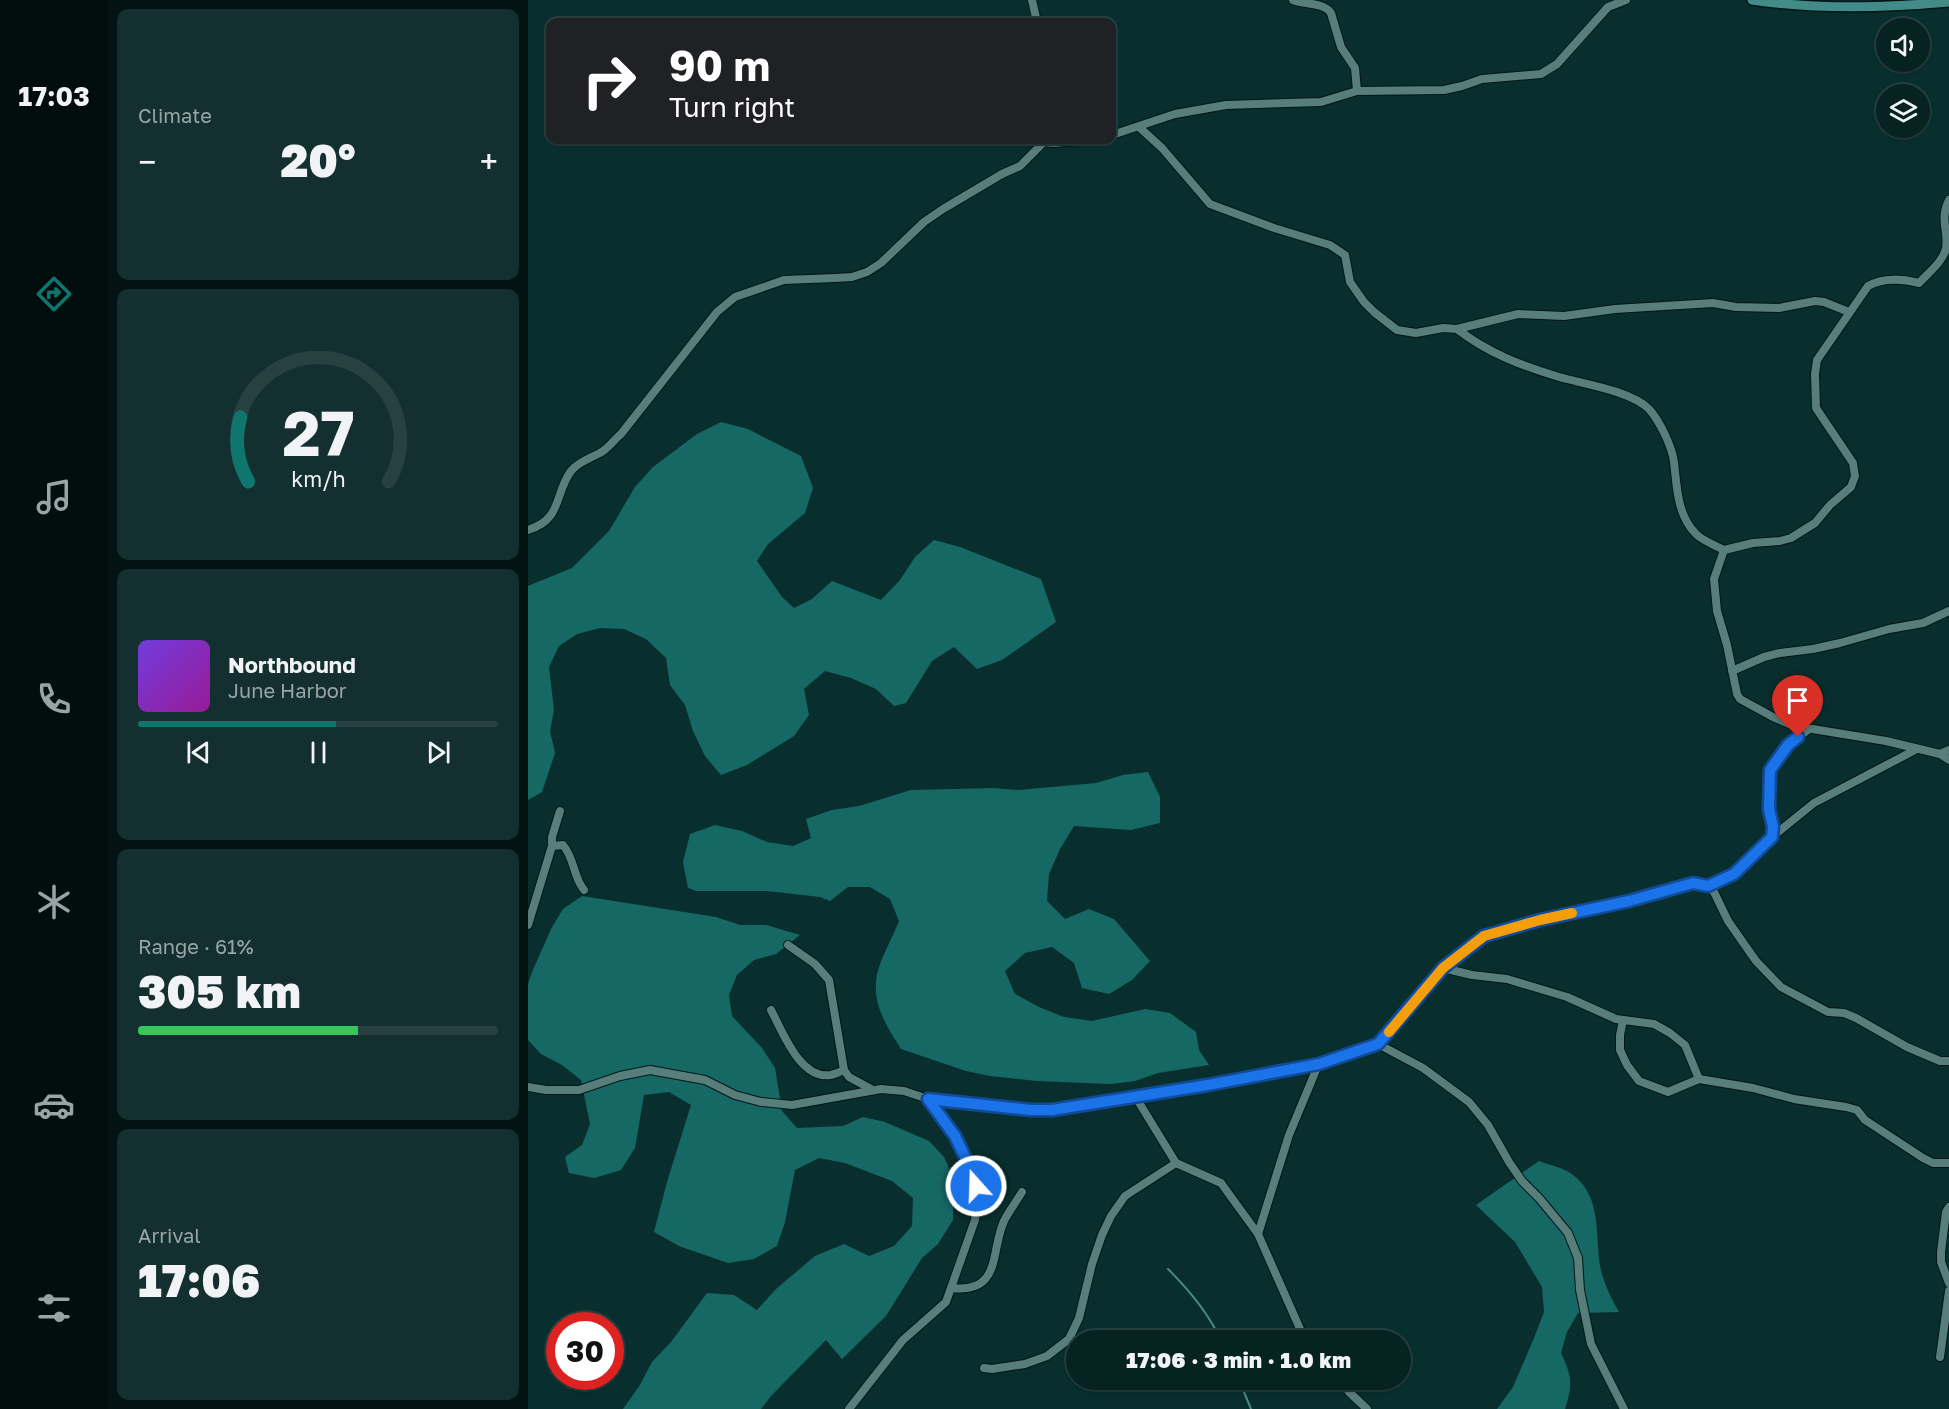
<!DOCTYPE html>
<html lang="en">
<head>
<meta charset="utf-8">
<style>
	body { margin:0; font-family:"Golos Text",sans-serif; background:#142f2f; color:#f1f3f6; height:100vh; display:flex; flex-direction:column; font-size:22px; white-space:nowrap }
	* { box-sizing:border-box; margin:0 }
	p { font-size:20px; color:#98a4a5 }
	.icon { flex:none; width:33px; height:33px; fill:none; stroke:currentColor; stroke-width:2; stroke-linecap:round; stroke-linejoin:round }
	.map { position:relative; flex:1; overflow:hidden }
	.drawer { display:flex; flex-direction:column; gap:9px; padding:9px; background:#031313; width:420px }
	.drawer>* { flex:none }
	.hud { position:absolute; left:18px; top:18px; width:570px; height:126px; border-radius:12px; box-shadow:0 2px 4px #0004,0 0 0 2px #274040; background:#202124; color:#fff; overflow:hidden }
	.buttons { position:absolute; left:1348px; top:18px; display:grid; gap:12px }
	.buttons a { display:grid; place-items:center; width:54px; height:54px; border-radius:50%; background:#062322; box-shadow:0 2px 4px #0004,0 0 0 2px #274040; font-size:30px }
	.speed { position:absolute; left:18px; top:1312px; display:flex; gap:12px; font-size:30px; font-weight:700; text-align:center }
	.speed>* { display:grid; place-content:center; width:78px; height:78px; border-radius:50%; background:#062322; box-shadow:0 2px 4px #0004,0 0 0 2px #274040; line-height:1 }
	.speed .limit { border:9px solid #d22; background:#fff; color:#111 }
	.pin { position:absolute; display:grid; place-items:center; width:51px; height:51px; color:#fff; margin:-62px -26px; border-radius:50% 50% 50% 0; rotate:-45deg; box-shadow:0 0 6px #0007 }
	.pin .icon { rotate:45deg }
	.me { position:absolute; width:66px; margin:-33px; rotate:340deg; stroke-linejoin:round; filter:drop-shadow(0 0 4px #0008) }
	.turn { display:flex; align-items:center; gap:21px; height:126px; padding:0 24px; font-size:27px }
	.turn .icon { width:78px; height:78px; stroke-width:2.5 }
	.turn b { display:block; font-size:42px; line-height:51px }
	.big { font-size:45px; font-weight:800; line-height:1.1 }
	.drawer .tile { flex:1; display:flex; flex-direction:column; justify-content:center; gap:9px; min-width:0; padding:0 21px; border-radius:12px; background:#142f2f }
	.drawer .dial { align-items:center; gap:0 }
	.dial svg { height:156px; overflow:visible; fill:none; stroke:#274040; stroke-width:7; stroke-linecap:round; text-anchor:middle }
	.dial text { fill:#f1f3f6; stroke:none }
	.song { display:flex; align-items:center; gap:18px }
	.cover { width:72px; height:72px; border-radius:9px; background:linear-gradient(135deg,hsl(260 70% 55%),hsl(300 70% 35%)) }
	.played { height:6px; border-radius:3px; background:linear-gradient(90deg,#0f766e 55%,#274040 55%) }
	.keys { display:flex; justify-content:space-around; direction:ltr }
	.heat { display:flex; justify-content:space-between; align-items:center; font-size:33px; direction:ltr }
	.charge { height:9px; border-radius:4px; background:linear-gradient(90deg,#34c759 61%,#274040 0) }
	.trip { position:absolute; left:538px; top:1330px; width:345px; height:60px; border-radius:30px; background:#062322; box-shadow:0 2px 4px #0004,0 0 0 2px #274040; font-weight:800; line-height:60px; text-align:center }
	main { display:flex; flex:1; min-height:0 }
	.tab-bar { display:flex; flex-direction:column; width:108px; justify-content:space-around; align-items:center; background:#020e0e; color:#98a4a5 }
	.tab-bar .icon { width:42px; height:42px }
	.tab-bar .on { color:#0f766e }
	.tab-bar b { font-size:27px; color:#f1f3f6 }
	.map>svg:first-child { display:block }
	.forest { fill:#166865 }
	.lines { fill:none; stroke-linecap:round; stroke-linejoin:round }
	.stream { stroke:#488886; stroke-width:2 }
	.minor-casing { stroke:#001615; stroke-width:10 }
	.major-casing { stroke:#001615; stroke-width:12 }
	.minor { stroke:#587e7c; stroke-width:8 }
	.major { stroke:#438b89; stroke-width:9 }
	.route-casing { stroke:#114b97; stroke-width:15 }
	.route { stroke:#1a73e8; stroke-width:10 }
	.slow { stroke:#f59e0b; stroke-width:10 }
</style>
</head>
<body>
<main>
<nav class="tab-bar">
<b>17:03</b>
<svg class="icon on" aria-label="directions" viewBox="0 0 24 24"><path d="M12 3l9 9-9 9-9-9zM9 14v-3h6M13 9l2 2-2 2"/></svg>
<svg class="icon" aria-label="music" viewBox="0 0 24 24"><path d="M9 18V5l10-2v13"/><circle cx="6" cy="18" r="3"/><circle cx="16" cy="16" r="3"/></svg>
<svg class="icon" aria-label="phone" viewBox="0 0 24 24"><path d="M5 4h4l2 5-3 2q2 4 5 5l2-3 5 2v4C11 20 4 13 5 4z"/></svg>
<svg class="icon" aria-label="climate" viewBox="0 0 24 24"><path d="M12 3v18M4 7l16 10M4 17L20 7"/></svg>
<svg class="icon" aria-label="car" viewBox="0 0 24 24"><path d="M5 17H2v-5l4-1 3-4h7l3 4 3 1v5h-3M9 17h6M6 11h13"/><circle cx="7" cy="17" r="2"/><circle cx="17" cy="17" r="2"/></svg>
<svg class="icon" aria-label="filters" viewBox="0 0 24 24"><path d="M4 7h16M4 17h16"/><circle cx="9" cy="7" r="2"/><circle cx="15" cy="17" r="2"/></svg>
</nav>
<section class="drawer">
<div class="tile"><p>Climate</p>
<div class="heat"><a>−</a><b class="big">20°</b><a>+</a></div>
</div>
<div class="tile dial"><svg viewBox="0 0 100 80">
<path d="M14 69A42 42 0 1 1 86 69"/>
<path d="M14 69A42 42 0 0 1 10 36" stroke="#0f766e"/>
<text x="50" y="56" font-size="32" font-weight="700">27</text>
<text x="50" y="72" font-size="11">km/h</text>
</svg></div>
<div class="tile">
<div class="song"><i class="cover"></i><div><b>Northbound</b><p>June Harbor</p></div></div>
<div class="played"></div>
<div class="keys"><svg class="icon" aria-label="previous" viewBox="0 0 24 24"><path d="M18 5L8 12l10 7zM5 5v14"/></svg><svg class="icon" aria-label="pause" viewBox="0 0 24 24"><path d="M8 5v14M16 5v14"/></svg><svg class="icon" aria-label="next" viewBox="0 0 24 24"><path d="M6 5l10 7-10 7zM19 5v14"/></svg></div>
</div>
<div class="tile"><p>Range · 61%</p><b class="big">305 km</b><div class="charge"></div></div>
<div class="tile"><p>Arrival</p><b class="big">17:06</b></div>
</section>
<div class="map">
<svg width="1421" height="1409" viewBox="0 0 1421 1409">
	<rect width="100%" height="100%" fill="#082f2e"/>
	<g class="forest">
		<path d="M193 422 220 429 273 456 285 488 277 513 240 544 229 561 254 597 266 608 284 599 304 581 353 600 372 580 387 557 406 540 432 547 513 579 528 622 474 660 449 669 426 647 404 661 378 703 366 706 348 689 323 678 297 671 276 689 281 715 266 736 219 765 193 775 177 756 165 731 157 705 142 685 138 658 118 639 96 629 72 628 49 634 31 646 21 667 26 710 22 731 27 753 14 792 0 800V586L44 568 81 531 107 487 125 467 169 434Z"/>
		<path d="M620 772 632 797V823L603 830 546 826 532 849 521 874 519 901 537 919 561 909 586 919 622 961 604 980 581 994 554 988 546 963 524 947 497 953 477 971 487 994 511 1007 536 1017 564 1021 617 1009 642 1013 668 1032 671 1050 681 1065 630 1073 607 1081 583 1084 509 1081 462 1076 438 1071 373 1049C361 1030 346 1008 348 983 349 963 364 940 371 921L362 899 342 887H320L302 901 292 897 239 891H168L160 888 155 862 162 834 187 825 214 831 239 842 265 846 283 838 278 819 304 810 331 806 383 790 465 788 491 790 568 783 595 775Z"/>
		<path d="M54 896 188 917 212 925H238L272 935 248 954 226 960 209 975 201 995 204 1016 234 1048 247 1068 254 1111 269 1128 315 1126 335 1117 357 1122 401 1141 416 1157 425 1177V1220L410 1244 394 1258 358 1316 314 1359 298 1340 243 1396 233 1409H95L112 1385 124 1362 143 1342 179 1293 206 1295 229 1310 248 1289 287 1256 316 1244 341 1256 366 1246 384 1226 385 1198 364 1181 317 1163 291 1158 267 1170 257 1222 249 1246 226 1259 200 1263 151 1246 126 1232 139 1182 163 1105 141 1092 116 1095 107 1148 93 1170 66 1178 41 1173 37 1157 54 1145 62 1124 53 1080 34 1065 13 1054 0 1040V984L4 972 23 929 35 909Z"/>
		<path d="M1011 1161C1021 1165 1037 1168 1045 1175 1077 1199 1065 1241 1074 1274 1078 1288 1084 1300 1091 1312L1050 1313 1039 1332 1033 1353C1044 1376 1045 1384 1037 1409H969L985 1387 1006 1338 1016 1312 1014 1287 987 1242 948 1205Z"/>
	</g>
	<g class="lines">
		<g class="stream">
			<path d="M640 1269C661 1290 681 1313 693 1341"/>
			<path d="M711 1380 723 1409"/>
		</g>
		<defs>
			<g id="minor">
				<path d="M504 0 509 22"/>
				<path d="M765 0C777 5 795 2 803 13L813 47 827 68 829 91"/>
				<path d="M611 127 634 148 682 204 746 228 802 245 817 255 822 282 836 302 846 312 869 330 888 333 915 328 929 329 990 314 1036 316 1087 309 1185 303 1208 307 1251 308 1287 301 1296 302 1321 312"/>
				<path d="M584 135 647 114 698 105 793 102 829 91 916 90 934 86 954 79 1013 74 1029 64 1080 7 1098 0"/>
				<path d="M929 329C960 353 994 366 1031 377 1056 384 1103 391 1121 409 1131 420 1144 446 1146 462 1149 487 1149 515 1168 534 1175 541 1187 545 1196 550L1225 543 1252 541 1263 538 1287 523 1302 505 1323 487 1327 476 1325 463 1288 408 1287 374 1289 360 1340 286C1356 277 1374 279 1391 283 1400 273 1415 262 1418 248 1421 231 1411 220 1421 200"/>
				<path d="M0 530C35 519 26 494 43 471 52 460 65 458 75 451 82 446 87 439 93 434L189 312 207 297 256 280 307 278 324 277 339 272 353 263 396 222 415 209 474 174 492 166 516 142 526 143 558 140"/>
				<path d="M1196 550 1186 579 1189 611 1199 645 1209 694 1212 699 1245 717 1266 726 1358 741 1412 754 1421 760"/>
				<path d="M1204 671 1236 657 1252 653 1285 649 1312 643 1361 629 1395 623 1421 611"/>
				<path d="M1412 754 1421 750"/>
				<path d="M1244 837 1286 803 1389 749"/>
				<path d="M24 846 35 845C47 859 45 877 56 890"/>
				<path d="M1180 887 1206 874 1244 837 1245 827 1241 809 1242 770 1260 745 1281 729"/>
				<path d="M0 925 24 846V837L32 811"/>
				<path d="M260 945 287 964 301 980 316 1070 321 1077 345 1090"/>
				<path d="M915 968 944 975 979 979 1039 997 1088 1019 1126 1024 1142 1033 1157 1045 1171 1079"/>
				<path d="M243 1010C255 1032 272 1080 303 1075 307 1074 312 1072 316 1070"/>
				<path d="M1095 1020 1092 1035V1050L1099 1065 1111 1081 1140 1092 1171 1079 1225 1088 1266 1099 1318 1107 1329 1110 1337 1120 1395 1158 1405 1163H1421"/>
				<path d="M850 1044 895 1068 941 1102 960 1125 981 1162 994 1181 1011 1198 1040 1233 1050 1258 1052 1290 1063 1344 1096 1409"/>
				<path d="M0 1087 18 1090H51L92 1076 122 1070 177 1080 207 1095 233 1102 264 1105 353 1089 376 1091 400 1099 503 1110H524L680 1085 791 1063 850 1044 915 968 956 936 1012 920 1101 901 1165 883 1180 887 1186 892 1200 921 1228 961 1253 987 1300 1012 1316 1013 1328 1018 1379 1047 1412 1061H1421"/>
				<path d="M607 1096 648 1163 693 1183 730 1234"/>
				<path d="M1421 1207 1418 1212 1413 1252V1262L1421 1283"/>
				<path d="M423 1288C474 1294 462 1252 476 1221 481 1211 488 1202 494 1192"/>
				<path d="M783 1341 773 1331 730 1234 761 1135 791 1063"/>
				<path d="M1412 1357 1421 1291"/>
				<path d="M456 1368 464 1369 497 1364 519 1356 541 1339 551 1318 564 1264 574 1235 583 1216 597 1196 648 1163"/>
				<path d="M814 1380 821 1392 839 1409"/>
				<path d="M321 1409 375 1340 418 1302 447 1220 449 1197 448 1186 437 1157 427 1136 400 1099"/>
			</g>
			<path id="major" d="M1224 0C1290 10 1356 8 1421 2"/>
		</defs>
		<use href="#minor" class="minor-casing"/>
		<use href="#major" class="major-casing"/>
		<use href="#minor" class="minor"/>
		<use href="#major" class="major"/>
	</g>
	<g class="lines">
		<defs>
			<path id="route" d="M448 1186 437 1157 427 1136 400 1099 503 1110H524L680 1085 775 1067 791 1064 850 1044 915 968 956 936 1012 920 1101 901 1165 883 1180 886 1206 874 1244 837 1245 827 1241 809 1242 770 1260 745 1270 737"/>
		</defs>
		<use href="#route" class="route-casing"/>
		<use href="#route" class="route"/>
		<path class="slow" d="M861 1032 915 968 956 936 1012 920 1044 913"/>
	</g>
</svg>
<div class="buttons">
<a><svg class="icon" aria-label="sound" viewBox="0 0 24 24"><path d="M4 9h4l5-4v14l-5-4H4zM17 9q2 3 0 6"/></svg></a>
<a><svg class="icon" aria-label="layers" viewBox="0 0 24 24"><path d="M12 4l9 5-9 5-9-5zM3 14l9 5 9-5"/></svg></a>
</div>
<div class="speed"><div class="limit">30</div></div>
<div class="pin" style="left:1270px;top:737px;background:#d93025"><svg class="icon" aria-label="arrive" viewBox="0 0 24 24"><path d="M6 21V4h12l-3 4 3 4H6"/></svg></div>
<svg class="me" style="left:448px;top:1186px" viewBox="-20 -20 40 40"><circle r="17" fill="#1a73e8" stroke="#fff" stroke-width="3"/><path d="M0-11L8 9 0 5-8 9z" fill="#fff"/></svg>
<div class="trip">17:06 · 3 min · 1.0 km</div>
<div class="hud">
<div class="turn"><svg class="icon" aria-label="right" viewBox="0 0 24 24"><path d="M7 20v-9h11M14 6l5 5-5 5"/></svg><div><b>90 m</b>Turn right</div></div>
</div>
</div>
</main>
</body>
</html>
